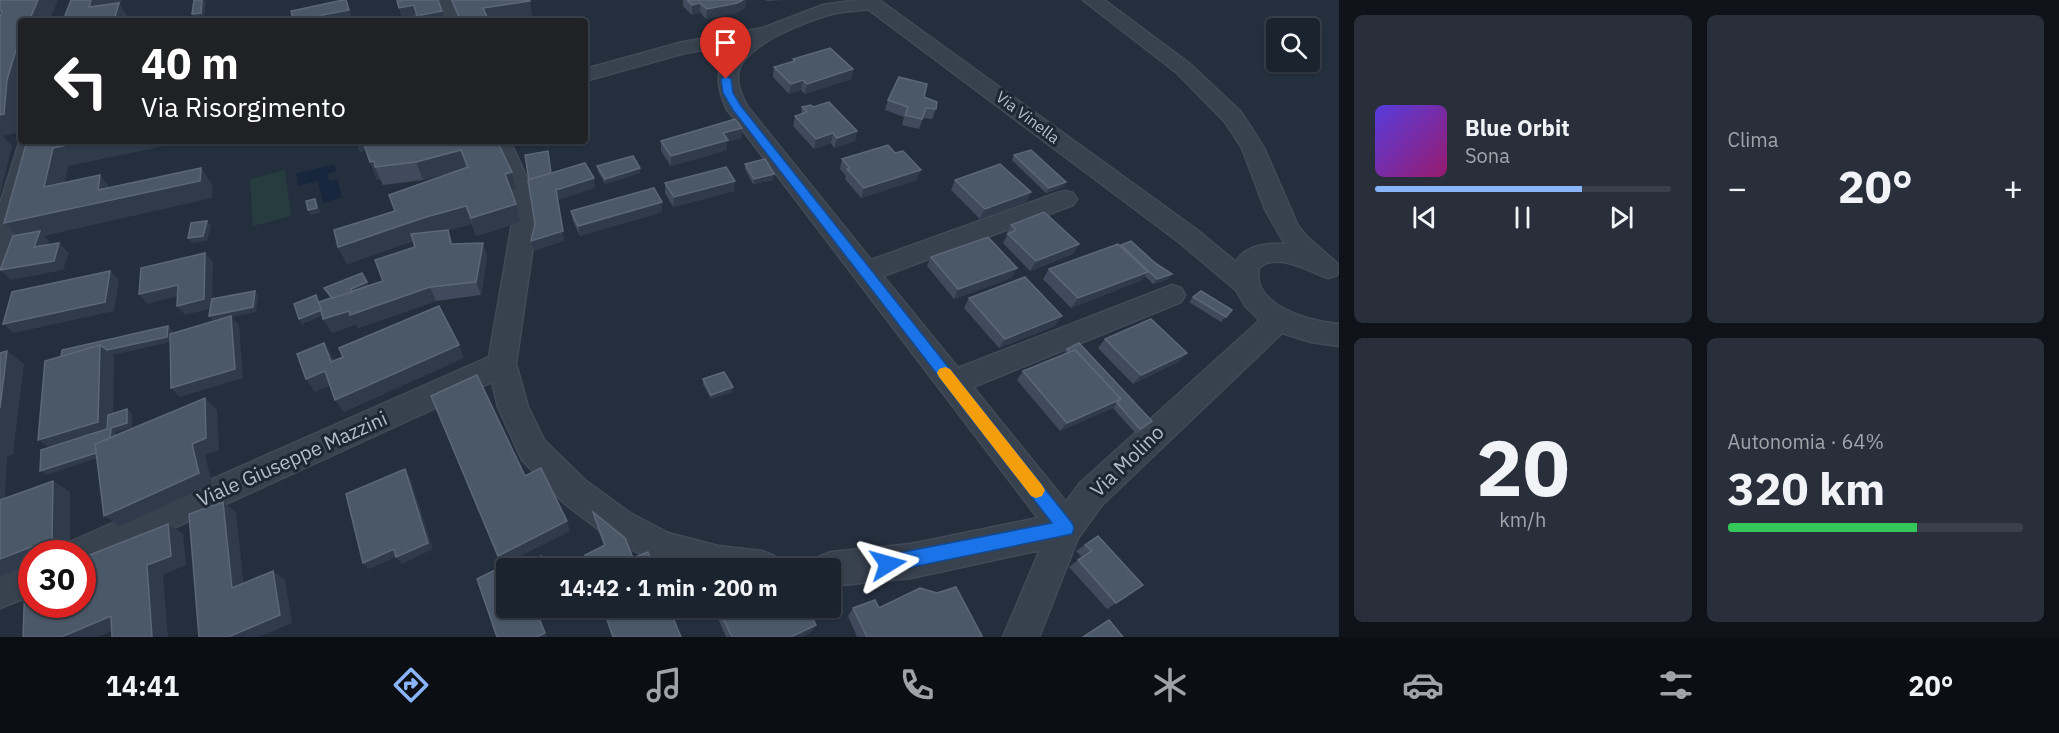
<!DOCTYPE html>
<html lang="it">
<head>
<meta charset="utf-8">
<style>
	body { margin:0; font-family:"IBM Plex Sans",sans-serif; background:#282f3a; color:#f1f3f6; height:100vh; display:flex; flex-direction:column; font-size:22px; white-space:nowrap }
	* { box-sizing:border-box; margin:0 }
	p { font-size:20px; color:#a0a4aa }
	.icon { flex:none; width:33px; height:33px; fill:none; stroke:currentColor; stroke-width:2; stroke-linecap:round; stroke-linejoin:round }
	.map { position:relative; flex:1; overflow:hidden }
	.drawer { display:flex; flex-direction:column; gap:15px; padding:15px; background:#0f1319; width:720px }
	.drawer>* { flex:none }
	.hud { position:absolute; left:18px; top:18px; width:570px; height:126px; border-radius:6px; box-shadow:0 2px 4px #0004,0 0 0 2px #39404a; background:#202124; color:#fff; overflow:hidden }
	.controls { position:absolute; left:1266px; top:18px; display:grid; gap:12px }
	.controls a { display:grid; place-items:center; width:54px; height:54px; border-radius:6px; background:#1b232e; box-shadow:0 2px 4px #0004,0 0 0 2px #39404a; font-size:30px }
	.speed { position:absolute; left:18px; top:540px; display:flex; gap:12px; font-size:30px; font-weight:700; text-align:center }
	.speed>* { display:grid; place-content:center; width:78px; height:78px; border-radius:50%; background:#1b232e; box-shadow:0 2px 4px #0004,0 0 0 2px #39404a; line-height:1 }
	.speed .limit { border:9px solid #d22; background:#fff; color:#111 }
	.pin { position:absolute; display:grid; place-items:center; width:51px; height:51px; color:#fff; margin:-62px -26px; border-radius:50% 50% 50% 0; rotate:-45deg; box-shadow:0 0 6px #0007 }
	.pin .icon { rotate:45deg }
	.me { position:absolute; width:66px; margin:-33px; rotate:82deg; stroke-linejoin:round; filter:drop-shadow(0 0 4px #0008) }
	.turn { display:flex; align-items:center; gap:21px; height:126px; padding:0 24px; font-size:27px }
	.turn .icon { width:78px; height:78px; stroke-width:2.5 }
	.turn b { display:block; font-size:42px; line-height:51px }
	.big { font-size:45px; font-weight:700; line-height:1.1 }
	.drawer .card { flex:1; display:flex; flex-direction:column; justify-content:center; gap:9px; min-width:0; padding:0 21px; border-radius:9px; background:#282f3a }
	.drawer .dial { align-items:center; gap:0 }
	.dial b { font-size:78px; line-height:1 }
	.song { display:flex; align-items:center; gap:18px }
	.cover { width:72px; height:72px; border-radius:9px; background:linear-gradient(135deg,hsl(250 70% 55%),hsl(320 70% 35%)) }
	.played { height:6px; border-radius:3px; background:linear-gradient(90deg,#8ab4f8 70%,#39404a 70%) }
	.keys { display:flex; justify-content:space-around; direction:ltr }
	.heat { display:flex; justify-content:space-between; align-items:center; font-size:33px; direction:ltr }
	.charge { height:9px; border-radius:4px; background:linear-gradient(90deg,#34c759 64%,#39404a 0) }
	.drawer .tiles { flex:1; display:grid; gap:15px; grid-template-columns:repeat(2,1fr) }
	.trip { position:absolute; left:496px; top:558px; width:345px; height:60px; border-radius:6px; background:#1b232e; box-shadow:0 2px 4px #0004,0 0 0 2px #39404a; font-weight:700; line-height:60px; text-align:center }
	.tabs { display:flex; height:96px; justify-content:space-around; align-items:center; background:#0b0e12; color:#a0a4aa }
	.tabs .icon { width:42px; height:42px }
	.tabs .selected { color:#8ab4f8 }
	.tabs b { font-size:27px; color:#f1f3f6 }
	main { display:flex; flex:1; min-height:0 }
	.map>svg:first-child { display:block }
	.green { fill:#263c3f }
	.water { fill:#17263c }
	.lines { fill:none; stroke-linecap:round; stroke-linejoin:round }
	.minor-casing { stroke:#414a57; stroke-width:3 }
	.tertiary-casing { stroke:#414a57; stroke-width:3 }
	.minor { fill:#38414e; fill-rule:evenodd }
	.tertiary { fill:#38414e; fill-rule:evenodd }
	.wall { fill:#3f4b5c }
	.shaded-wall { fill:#2f3b4b }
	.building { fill:#4b5868; stroke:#5c6777; stroke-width:1.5 }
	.route { fill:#1a73e8; stroke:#114b97; stroke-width:1.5 }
	.slow { fill:#f59e0b }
	.labels { text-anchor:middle; stroke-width:6; stroke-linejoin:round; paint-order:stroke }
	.far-street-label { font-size:16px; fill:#b4bcc9; stroke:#1d2633 }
	.street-label { font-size:20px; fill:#b4bcc9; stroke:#1d2633 }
</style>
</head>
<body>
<main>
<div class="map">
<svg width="1339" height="637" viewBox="0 0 1339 637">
	<rect width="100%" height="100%" fill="#242f3e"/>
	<path class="green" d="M285 170 291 216 253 226 250 179Z"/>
	<path class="water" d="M334 164 336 171 328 174 329 181 337 179 342 197 323 203 318 181 298 186 296 174Z"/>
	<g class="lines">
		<defs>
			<g id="minor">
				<path d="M434 0H452L459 21H441Z"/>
				<path d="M857 0H879L1197 230 1236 262C1245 245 1267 243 1285 244L1265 209 1242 148 1225 122 1176 72 1083 0H1104L1190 64 1241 112 1264 148 1298 226 1308 238 1339 265 1337 275 1328 278C1311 272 1276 251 1259 268 1250 306 1312 322 1339 324V346L1311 342 1282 333 1102 505 1078 538 1039 637H1003L1040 550 911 578 831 586V568H814L819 557 831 552 911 544 1038 518 726 108C716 84 714 62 736 44L685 53 585 81V69L683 42 763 28 823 5ZM868 9 1179 242 1236 290 1246 307 1260 320 1080 483 1066 502 973 387 1181 302 1185 295 1181 288 1172 285 958 368 883 276 1073 205 1077 199 1073 193 1065 191 1057 193 871 260 747 106C742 96 737 86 738 75 740 45 810 19 836 13 846 11 857 11 868 9Z"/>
				<path d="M488 141H510L532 189 537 218 516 364 528 407 544 440 586 481 630 513 668 533 718 546 762 551 774 556 779 568H677L651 560 606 535 564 503 522 460 498 407 492 382 82 570V554H65L70 542 489 357 513 218 508 189Z"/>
				<path d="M32 560V595L0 608V574Z"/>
			</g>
			<path id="tertiary" d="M21 137V141H46L15 257 11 265 0 269V204Z"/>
		</defs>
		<use href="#minor" class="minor-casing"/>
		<use href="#tertiary" class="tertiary-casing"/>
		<use href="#minor" class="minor"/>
		<use href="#tertiary" class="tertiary"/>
	</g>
	<g class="wall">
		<path d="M450 0H529L532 16 496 21H459Z"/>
		<path d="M683 0H746L745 8 736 13 706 19 700 12 692 15 683 6Z"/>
		<path d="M766 0H782L767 1Z"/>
		<path d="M793 59 853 69 851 79 805 94 801 90 789 94 773 77 774 67 793 61Z"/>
		<path d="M924 97 936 109 932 119 923 118 919 129 902 125 904 117 885 110 888 100Z"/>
		<path d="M802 107H813L857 131 855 141 834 148 831 143 814 149 793 126 795 116 801 114Z"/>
		<path d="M742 128 741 138 727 142V150L671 166 661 151V141Z"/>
		<path d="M356 141H497L516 189 511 191 520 222 476 236 472 224 448 230 453 244 483 243 487 257 481 295 436 301 358 328 356 324 332 333 322 315 302 324 299 319 319 300V302L331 299 324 288 362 273 369 286 383 281 415 247 413 241 347 264 338 247 466 168 423 180 383 185 380 179 377 180 366 150 360 152Z"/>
		<path d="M895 153 917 180 861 198 845 179 846 176 840 169 842 159Z"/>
		<path d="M1014 155 1063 187 1046 193 1012 160Z"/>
		<path d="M745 164 773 180 753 184 745 169Z"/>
		<path d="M597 166 640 173 605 184 598 171Z"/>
		<path d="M955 180 1031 192 1026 202 980 219 951 190Z"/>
		<path d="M665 183 734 191 673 207 665 193Z"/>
		<path d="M662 202V212L580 236 573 221 571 211Z"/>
		<path d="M1011 225 1079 244 1073 254 1030 271 1003 243 1007 236 1006 235Z"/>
		<path d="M1121 245 1168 279 1153 284 1145 276 1140 281 1071 308 1043 279 1049 269Z"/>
		<path d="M931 257 1017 268 1011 278 954 299 927 266Z"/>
		<path d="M1193 297 1232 310 1221 322 1189 302Z"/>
		<path d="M969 298 1055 326 999 348 964 308Z"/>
		<path d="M1105 339 1187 353 1178 362 1133 384 1098 348Z"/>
		<path d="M1067 349 1148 426 1136 434 1113 408 1060 431 1017 380 1023 371 1064 354Z"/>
		<path d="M703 379 733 387 732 392 711 399 703 384Z"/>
		<path d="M593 512 633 558 654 568H589L585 555 604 546 595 522Z"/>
		<path d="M1098 536 1116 603 1107 609 1069 567 1082 557 1076 551Z"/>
		<path d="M718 608 816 625 811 632 802 637H726L717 616Z"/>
		<path d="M853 608H879L982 636 981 637H857L848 616Z"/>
	</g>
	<g class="shaded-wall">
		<path d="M38 0H58L49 21H29Z"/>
		<path d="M91 0H122L120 5 128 17 127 21H101L89 7Z"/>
		<path d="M202 0 206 1 204 18 195 20 192 14Z"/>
		<path d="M346 0 353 20 346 21H323L322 15Z"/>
		<path d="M738 0H746L745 8 736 13 706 19 707 9Z"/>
		<path d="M530 1 532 16 496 21H486L483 8Z"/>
		<path d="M700 3V12L692 15V5Z"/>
		<path d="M414 5 418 20 403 21 399 8Z"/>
		<path d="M442 11 444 21H423L421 15Z"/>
		<path d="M21 39V113L20 132 3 136 12 146 0 195V115L7 80 16 50Z"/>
		<path d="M853 69 851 79 805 94 807 84Z"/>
		<path d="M803 80 801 90 789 94 791 84Z"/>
		<path d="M742 128 741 138 727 142V150L671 166V156L723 133Z"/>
		<path d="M857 131 855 141 834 148 837 138Z"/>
		<path d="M833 133 831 143 814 149 816 139Z"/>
		<path d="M88 141H179V143L68 166 60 205 44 187 53 148Z"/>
		<path d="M356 141H390L391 143 360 152Z"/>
		<path d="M461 150 466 168 423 180 416 162Z"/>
		<path d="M374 161 375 167 380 179 377 180 370 162Z"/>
		<path d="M201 168 213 186 212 198 44 236 49 241 44 257 22 240 4 223 98 190 100 175 114 193Z"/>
		<path d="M640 168V173L605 184V179Z"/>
		<path d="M921 170 917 180 861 198 864 188Z"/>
		<path d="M512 172 516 189 509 191 505 174Z"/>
		<path d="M774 174 773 180 753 184 754 179Z"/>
		<path d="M594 178 595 188 558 200 556 190Z"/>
		<path d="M735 181 734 191 673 207 674 197Z"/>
		<path d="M1066 182 1063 187 1046 193 1049 188Z"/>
		<path d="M1031 192 1026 202 980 219 985 209Z"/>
		<path d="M315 199 318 204 320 213 311 215 308 210Z"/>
		<path d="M662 202V212L580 236 578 226Z"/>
		<path d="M516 204 520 222 476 236 471 218Z"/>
		<path d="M466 206 472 224 448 230 453 244 433 234 347 264 338 247 426 217Z"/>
		<path d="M207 221 211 226 207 241 192 243 188 238Z"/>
		<path d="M563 231 564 241 534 251 531 241Z"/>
		<path d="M59 243 69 253 63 270 11 280 0 270Z"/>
		<path d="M483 243 487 257 481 295 476 282Z"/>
		<path d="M1079 244 1073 254 1030 271 1036 261Z"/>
		<path d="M205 253 213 262 212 308 185 315 177 306Z"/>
		<path d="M1017 268 1011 278 954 299 958 289Z"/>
		<path d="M110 271 119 280 114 311 14 333 3 324Z"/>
		<path d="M1148 272 1140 281 1071 308 1078 298Z"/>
		<path d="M1172 274 1168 279 1153 284 1157 279Z"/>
		<path d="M367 282 369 287 359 305 351 289Z"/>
		<path d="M178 285 186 294 147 304 139 294Z"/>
		<path d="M430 287 436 301 358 328 356 324 332 333 323 319 349 311Z"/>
		<path d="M255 291 258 296 256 312 232 317 239 325 243 378 180 397 171 388 213 321 209 316Z"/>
		<path d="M316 295 319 300 324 315 302 324 299 319Z"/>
		<path d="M1062 316 1055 326 999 348 1005 339Z"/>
		<path d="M168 326 173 331 171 342 112 355 114 357 113 427 127 409 132 413V427L116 432 115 452 46 475 40 471 55 451 38 440 100 345Z"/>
		<path d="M324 343 332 356 339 375 331 362Z"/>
		<path d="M459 345 464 358 344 412 335 400Z"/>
		<path d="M7 351 24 364 13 454 7 457 4 516 0 514V408Z"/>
		<path d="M1187 353 1178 362 1133 384 1141 375Z"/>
		<path d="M325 371 333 384 315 392 306 379Z"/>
		<path d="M733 387 732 392 711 399V395Z"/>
		<path d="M205 398 217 410 219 450 205 455 212 484 120 526 104 516 192 444Z"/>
		<path d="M1121 399 1113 408 1060 431 1067 423Z"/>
		<path d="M405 469 410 477 433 549 402 564 396 557 369 569 363 563Z"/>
		<path d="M53 481 70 492V548L57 554H32V564L0 576V559Z"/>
		<path d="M223 502 236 512 245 597 232 588Z"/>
		<path d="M567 521 570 531 503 565 498 556Z"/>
		<path d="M168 524 183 534 186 565 163 575 168 637H152L147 565Z"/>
		<path d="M273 571 285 580 292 623 259 637H228Z"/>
		<path d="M535 608 547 637H537Z"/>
		<path d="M111 616 128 624 98 637H61Z"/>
		<path d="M816 625 811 632 802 637H791Z"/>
	</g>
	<g class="building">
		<path d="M0 0H38L29 21H21V39L16 50 7 80 4 114 0 115V18L2 11H0Z"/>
		<path d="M71 0H91L89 7 119 3 115 17 101 19V21H63Z"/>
		<path d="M194 0H202L201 13 192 14Z"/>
		<path d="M343 0H346L349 10 322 15 323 21H293L291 11Z"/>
		<path d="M403 0H438L442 11 421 15 423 21H407L406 18 417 16 414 5 399 8 397 1Z"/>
		<path d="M452 0H529L530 1 483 8 489 21H461Z"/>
		<path d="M687 0H743L737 3 707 9 700 3 692 5Z"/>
		<path d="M517 18 519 21H501Z"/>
		<path d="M830 48 853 69 807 84 803 80 791 84 774 67 795 61 793 59Z"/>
		<path d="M899 77 927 84 924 97 937 102 936 109 926 108 922 119 905 115 908 107 888 100Z"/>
		<path d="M829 102 857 131 837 138 833 133 816 139 795 116 807 112 802 107 811 105 813 107Z"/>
		<path d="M735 119 742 128 723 133 728 140 671 156 661 141Z"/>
		<path d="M27 141H88L53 148 44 187 100 175 98 190 201 168 200 181 4 223Z"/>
		<path d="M363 141H497L512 172 505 174 516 204 471 218 466 206 426 217 338 247 334 230 395 211 389 195 468 167 461 150 416 162 375 167 374 161 370 162Z"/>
		<path d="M888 145 895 153 903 151 921 170 864 188 847 169 850 168 842 159Z"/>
		<path d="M1031 150 1066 182 1049 188 1014 155Z"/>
		<path d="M548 151 551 173 529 180 525 155Z"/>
		<path d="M633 156 640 168 605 179 597 166Z"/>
		<path d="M765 159 774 174 754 179 745 164Z"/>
		<path d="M585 163 594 178 556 190 563 231 531 241 535 224 528 180Z"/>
		<path d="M1000 164 1031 192 985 209 955 180Z"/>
		<path d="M726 167 735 181 674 197 665 183Z"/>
		<path d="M654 188 662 202 578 226 571 211Z"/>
		<path d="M315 199 317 208 308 210 306 201Z"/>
		<path d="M1044 212 1079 244 1036 261 1008 234 1016 230 1011 225Z"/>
		<path d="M207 221 203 236 188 238 191 223Z"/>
		<path d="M448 230 451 244 483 243 476 282 430 287 350 315 349 311 323 319 319 302 383 281 375 260 415 247 411 234Z"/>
		<path d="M40 231 34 247 59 243 54 261 0 270 13 236Z"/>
		<path d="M988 237 1017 268 958 289 931 257Z"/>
		<path d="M1131 241 1155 263 1172 274 1157 279 1121 245Z"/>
		<path d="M1118 244 1148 272 1078 298 1049 269Z"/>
		<path d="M205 253 204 299 177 306 178 285 139 294 141 268Z"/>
		<path d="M110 271 105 302 3 324 12 292Z"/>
		<path d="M362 273 367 282 351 289 352 292 332 298 324 288Z"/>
		<path d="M1025 277 1062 316 1005 339 969 298Z"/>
		<path d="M255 291 253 307 209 316 212 299Z"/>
		<path d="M1201 291 1232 310 1226 317 1193 297Z"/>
		<path d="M316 295 321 310 299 319 294 304Z"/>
		<path d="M439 306 459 345 335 400 325 371 306 379 297 354 324 343 331 362 343 357 339 348Z"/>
		<path d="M231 316 235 369 171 388 170 334Z"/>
		<path d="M1151 319 1187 353 1141 375 1105 339Z"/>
		<path d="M168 326 167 337 107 350 100 345 61 357 62 350Z"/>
		<path d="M1079 343 1152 421 1140 429 1117 403 1121 399 1075 350 1070 352 1067 349Z"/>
		<path d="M100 345 98 422 38 440 45 361Z"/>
		<path d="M1075 350 1121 399 1067 423 1023 371Z"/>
		<path d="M7 351 0 408V353Z"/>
		<path d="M724 372 733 387 711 395 703 379Z"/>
		<path d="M477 375 525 476 541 468 567 521 498 556 431 396Z"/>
		<path d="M205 398 206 438 192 444 199 473 104 516 95 444Z"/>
		<path d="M127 409V423L111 428 110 438 95 444 96 453 40 471 41 450 107 429 108 415Z"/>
		<path d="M405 469 428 543 396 557 394 549 363 563 346 494Z"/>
		<path d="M53 481 52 539 0 559V500Z"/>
		<path d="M223 502 232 588 273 571 280 615 228 637H199L189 514Z"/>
		<path d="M593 512 625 538 633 558 648 552 654 568H590L585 555 605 545Z"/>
		<path d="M168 524 171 556 147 565 152 637H112L111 616 61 637H23L25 581 32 578V604H82V558Z"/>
		<path d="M1098 536 1143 585 1116 603 1078 560 1092 551 1085 545Z"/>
		<path d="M541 556 546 568H516Z"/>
		<path d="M513 561 516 568H507V608H535L545 633 537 637H497L477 579Z"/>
		<path d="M956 587 982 636 979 637H867L853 608 875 600 879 608 920 588 937 593Z"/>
		<path d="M603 608H669L681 637H613Z"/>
		<path d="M718 608H807L816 625 791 637H732Z"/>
		<path d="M1109 620 1123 637H1083Z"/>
	</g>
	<path class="route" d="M726 76 731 79 733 93 741 106 1072 523 1074 528 1072 534 888 572 882 570 880 564 882 558 888 555 1052 523 733 110 723 93 721 79Z"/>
	<path class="slow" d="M945 367 950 369 1042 485 1045 490 1042 496 1036 498 1031 496 939 377 937 373 939 369Z"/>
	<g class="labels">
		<g class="far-street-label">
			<text transform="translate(1028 117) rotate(37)" y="6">Via Vinella</text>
		</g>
		<g class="street-label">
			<text transform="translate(292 459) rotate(-24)" y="7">Viale Giuseppe Mazzini</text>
			<text transform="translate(1127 461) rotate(-44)" y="7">Via Molino</text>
		</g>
	</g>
</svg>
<div class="controls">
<a><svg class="icon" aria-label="search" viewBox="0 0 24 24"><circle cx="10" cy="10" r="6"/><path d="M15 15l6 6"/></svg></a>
</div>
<div class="speed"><div class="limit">30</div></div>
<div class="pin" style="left:726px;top:79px;background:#d93025"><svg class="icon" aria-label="arrive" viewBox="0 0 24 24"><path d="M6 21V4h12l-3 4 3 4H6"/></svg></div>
<svg class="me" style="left:888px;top:564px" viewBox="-20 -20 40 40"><path d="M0-17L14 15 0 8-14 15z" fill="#1a73e8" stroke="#fff" stroke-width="4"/></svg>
<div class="trip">14:42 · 1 min · 200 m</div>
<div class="hud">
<div class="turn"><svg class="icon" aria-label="left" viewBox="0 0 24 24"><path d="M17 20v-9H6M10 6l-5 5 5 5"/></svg><div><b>40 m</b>Via Risorgimento</div></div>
</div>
</div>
<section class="drawer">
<div class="tiles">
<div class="card">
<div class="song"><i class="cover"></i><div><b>Blue Orbit</b><p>Sona</p></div></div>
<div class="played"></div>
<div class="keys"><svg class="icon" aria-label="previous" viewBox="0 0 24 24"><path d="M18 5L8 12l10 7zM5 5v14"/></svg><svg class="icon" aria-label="pause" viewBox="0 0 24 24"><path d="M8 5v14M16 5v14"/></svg><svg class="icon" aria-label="next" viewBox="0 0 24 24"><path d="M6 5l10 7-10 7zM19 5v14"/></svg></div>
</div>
<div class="card"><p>Clima</p>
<div class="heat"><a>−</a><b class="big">20°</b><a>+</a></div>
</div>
<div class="card dial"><b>20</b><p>km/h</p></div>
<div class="card"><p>Autonomia · 64%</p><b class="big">320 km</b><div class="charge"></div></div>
</div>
</section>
</main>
<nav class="tabs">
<b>14:41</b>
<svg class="icon selected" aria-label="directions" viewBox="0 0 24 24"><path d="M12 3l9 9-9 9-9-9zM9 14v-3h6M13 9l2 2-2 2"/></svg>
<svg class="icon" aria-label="music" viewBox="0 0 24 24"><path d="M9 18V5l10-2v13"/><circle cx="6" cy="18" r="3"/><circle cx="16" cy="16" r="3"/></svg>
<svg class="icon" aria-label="phone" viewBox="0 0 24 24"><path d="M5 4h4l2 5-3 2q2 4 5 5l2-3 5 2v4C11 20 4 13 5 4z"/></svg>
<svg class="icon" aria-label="climate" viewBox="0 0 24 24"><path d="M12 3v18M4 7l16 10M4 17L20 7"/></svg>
<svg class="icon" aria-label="car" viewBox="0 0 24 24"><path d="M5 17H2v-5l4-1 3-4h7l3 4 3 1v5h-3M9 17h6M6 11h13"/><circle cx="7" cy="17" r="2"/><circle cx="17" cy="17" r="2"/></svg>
<svg class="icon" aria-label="filters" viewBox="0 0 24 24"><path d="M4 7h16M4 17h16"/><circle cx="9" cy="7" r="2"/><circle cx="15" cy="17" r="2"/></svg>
<b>20°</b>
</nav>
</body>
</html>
